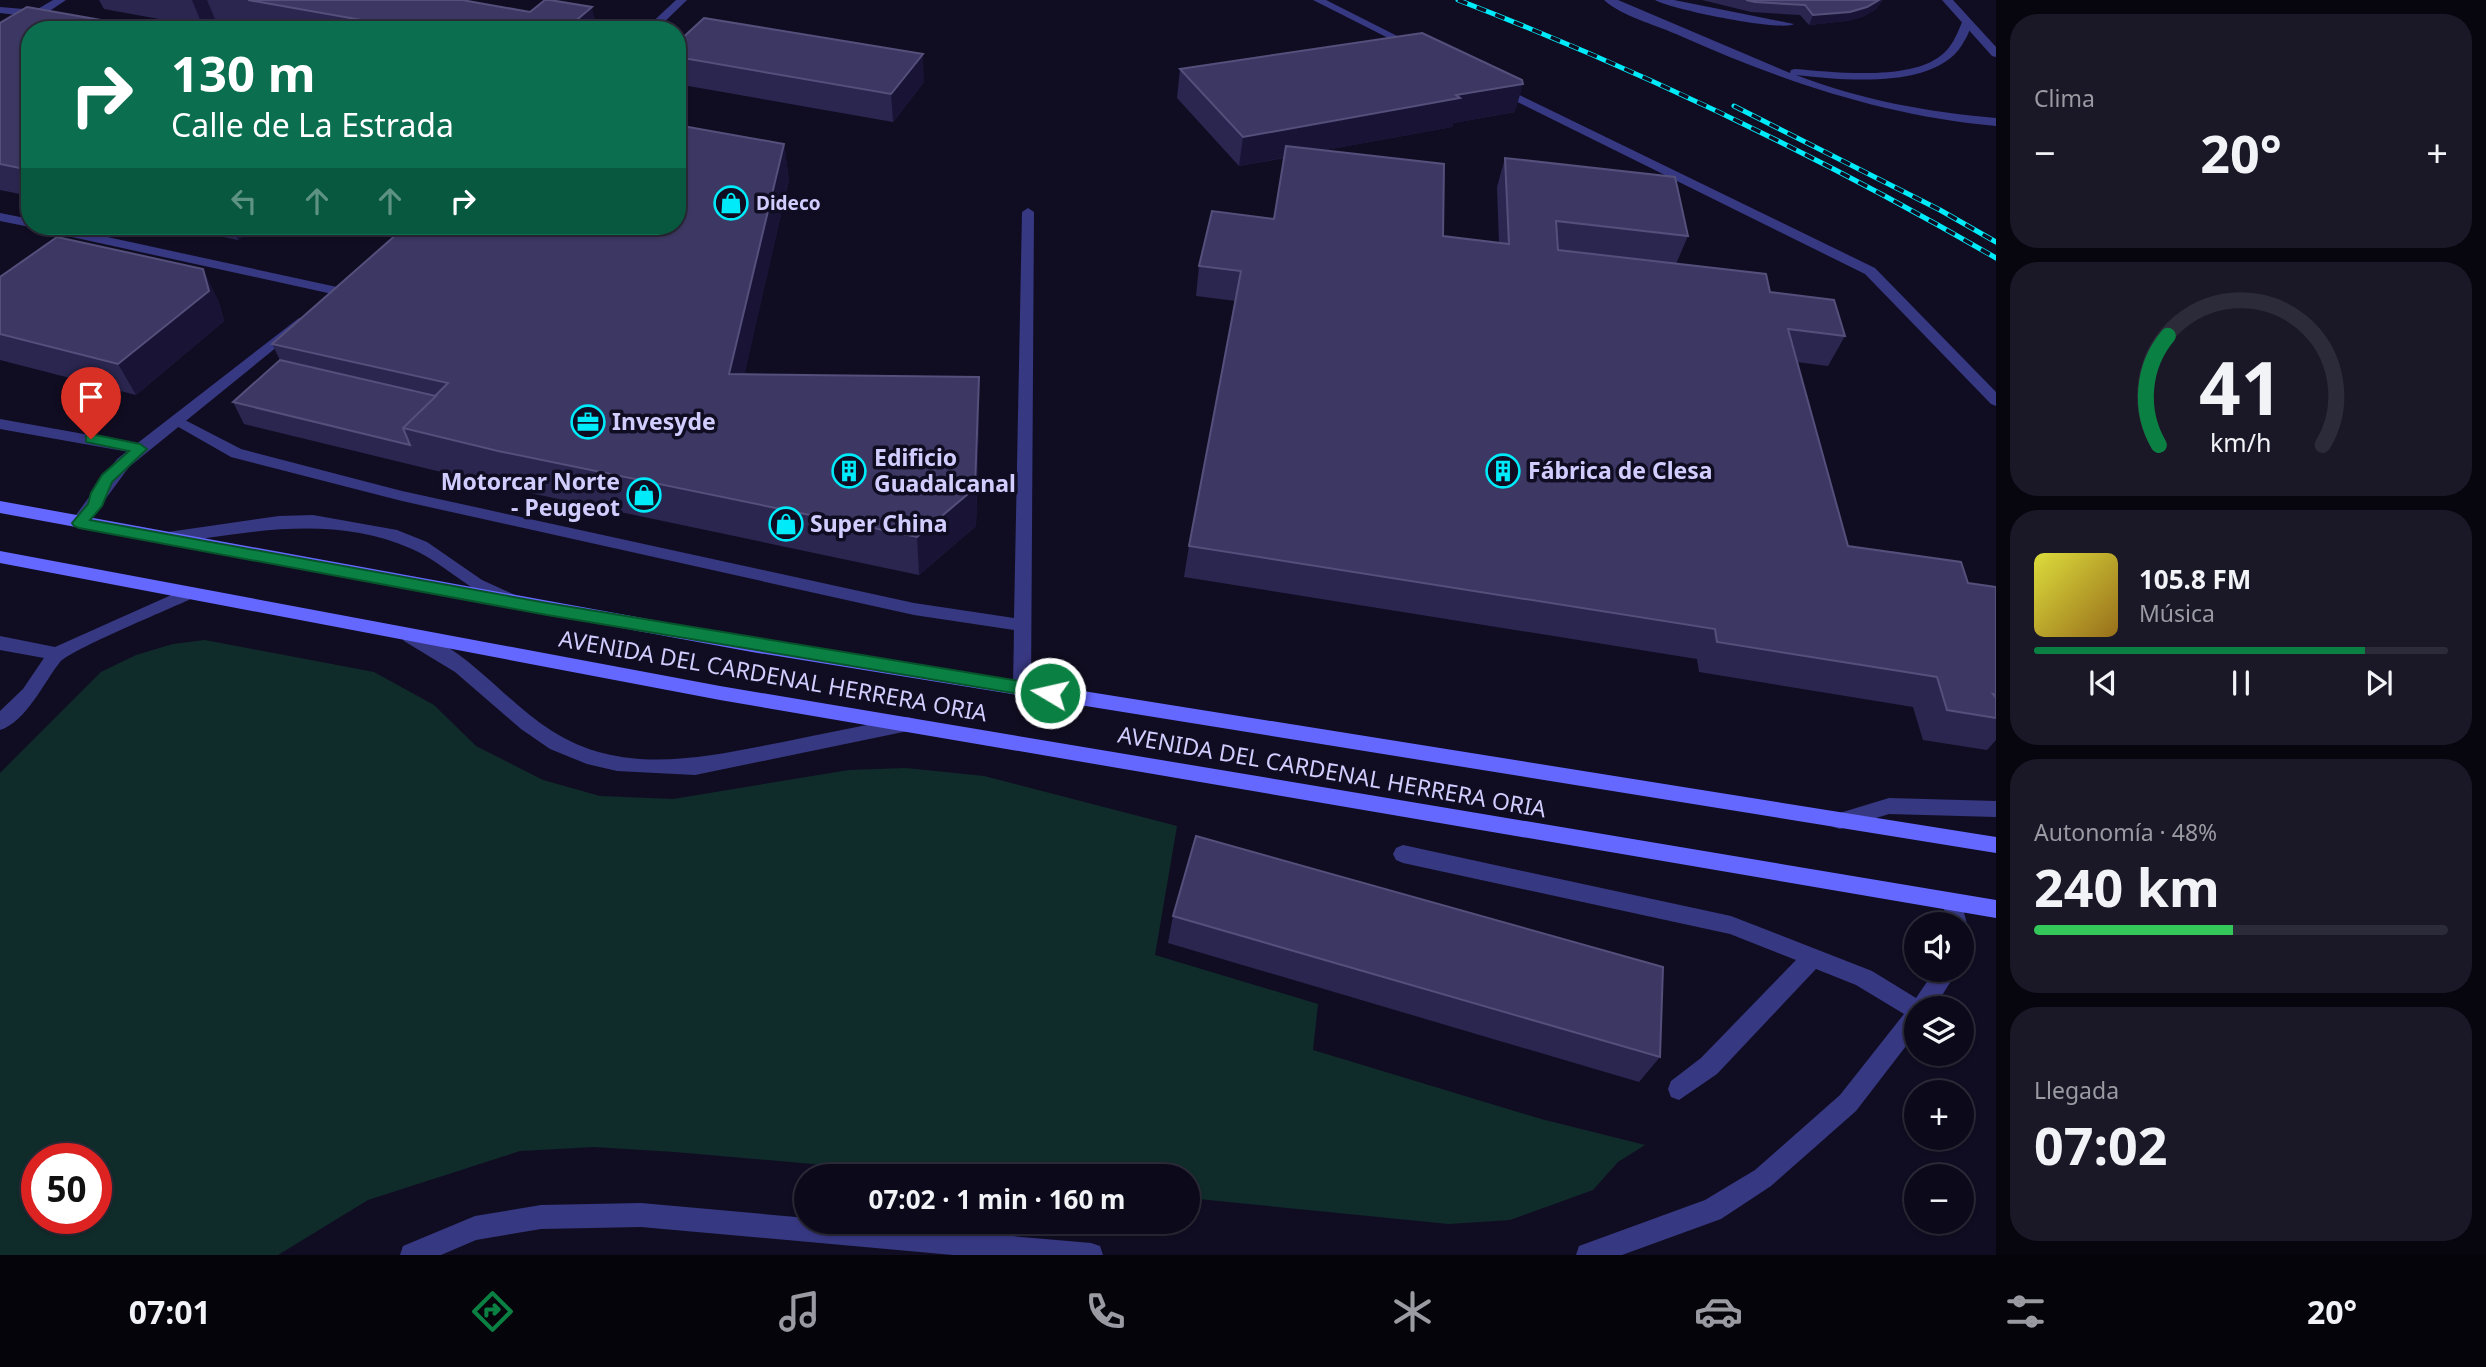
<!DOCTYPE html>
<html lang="es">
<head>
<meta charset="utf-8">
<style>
	body { margin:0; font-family:"Noto Sans",sans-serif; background:#1a1827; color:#f1f3f6; height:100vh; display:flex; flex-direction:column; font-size:26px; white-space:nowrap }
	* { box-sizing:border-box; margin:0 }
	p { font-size:23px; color:#9a9aa2 }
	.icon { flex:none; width:38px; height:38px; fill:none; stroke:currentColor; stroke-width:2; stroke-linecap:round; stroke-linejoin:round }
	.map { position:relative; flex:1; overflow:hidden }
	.panel { display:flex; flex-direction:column; gap:14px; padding:14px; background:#07060e; width:490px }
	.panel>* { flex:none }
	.top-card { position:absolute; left:21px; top:21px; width:665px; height:214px; border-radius:28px; box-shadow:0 2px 5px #0004,0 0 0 2px #2c2b39; background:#0b6e4f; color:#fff; overflow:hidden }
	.fabs { position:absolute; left:1904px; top:912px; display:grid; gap:14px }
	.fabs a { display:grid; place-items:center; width:70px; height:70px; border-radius:50%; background:#0c0a1a; box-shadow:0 2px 5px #0004,0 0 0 2px #2c2b39; font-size:35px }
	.speed { position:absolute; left:21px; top:1143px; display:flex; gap:14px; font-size:35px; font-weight:700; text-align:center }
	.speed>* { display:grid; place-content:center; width:91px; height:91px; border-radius:50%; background:#0c0a1a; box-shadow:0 2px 5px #0004,0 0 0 2px #2c2b39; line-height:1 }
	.speed .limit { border:10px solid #d22; background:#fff; color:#111 }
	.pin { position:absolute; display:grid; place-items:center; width:60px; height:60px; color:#fff; margin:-72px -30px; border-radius:50% 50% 50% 0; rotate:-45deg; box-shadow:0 0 7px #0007 }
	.pin .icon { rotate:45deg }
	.me { position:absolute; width:77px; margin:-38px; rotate:279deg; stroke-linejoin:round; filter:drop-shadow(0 0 5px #0008) }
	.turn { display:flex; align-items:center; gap:24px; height:147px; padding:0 35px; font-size:32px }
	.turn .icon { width:91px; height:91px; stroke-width:2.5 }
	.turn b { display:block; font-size:49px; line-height:60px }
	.lanes { display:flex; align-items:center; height:66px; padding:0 35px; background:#0003; justify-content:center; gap:35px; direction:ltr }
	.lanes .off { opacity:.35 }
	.big { font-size:52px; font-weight:700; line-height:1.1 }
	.panel .tile { flex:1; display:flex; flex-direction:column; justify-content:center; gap:10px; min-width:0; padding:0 24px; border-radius:28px; background:#1a1827 }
	.panel .dial { align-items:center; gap:0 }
	.dial svg { height:182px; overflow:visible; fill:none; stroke:#2c2b39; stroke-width:7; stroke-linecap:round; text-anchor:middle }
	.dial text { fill:#f1f3f6; stroke:none }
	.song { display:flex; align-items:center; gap:21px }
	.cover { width:84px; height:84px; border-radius:10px; background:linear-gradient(135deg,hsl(60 70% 55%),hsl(40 70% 35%)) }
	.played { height:7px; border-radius:4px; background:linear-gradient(90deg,#0b8043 80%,#2c2b39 80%) }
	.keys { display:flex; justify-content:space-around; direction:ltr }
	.heat { display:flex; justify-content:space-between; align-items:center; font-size:38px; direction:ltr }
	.charge { height:10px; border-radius:5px; background:linear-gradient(90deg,#34c759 48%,#2c2b39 0) }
	.trip { position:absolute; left:794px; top:1164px; width:406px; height:70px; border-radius:35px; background:#0c0a1a; box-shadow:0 2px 5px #0004,0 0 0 2px #2c2b39; font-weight:700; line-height:70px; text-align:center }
	.dock { display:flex; height:112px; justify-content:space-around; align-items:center; background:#05040a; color:#9a9aa2 }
	.dock .icon { width:49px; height:49px }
	.dock .current { color:#0b8043 }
	.dock b { font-size:32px; color:#f1f3f6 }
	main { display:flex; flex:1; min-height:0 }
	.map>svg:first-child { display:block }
	.green { fill:#102c2a; fill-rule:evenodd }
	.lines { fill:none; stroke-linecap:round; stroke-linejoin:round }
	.service { fill:#373882; fill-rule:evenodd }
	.minor { fill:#373882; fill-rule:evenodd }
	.secondary { fill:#6568ff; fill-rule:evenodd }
	.rail-casing { stroke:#00ebf9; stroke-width:5 }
	.rail { stroke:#100d22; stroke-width:3.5; stroke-dasharray:10; stroke-linecap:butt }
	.wall { fill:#2b2650 }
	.shaded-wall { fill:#191436 }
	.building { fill:#3d3863; stroke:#544f7b; stroke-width:2 }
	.route { fill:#0b8043; stroke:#07532c; stroke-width:2 }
	.labels { text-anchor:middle; stroke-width:7; stroke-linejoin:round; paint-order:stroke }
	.far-poi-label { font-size:19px; font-weight:bold; fill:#d1ceff; stroke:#100d22; text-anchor:start }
	.poi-label { font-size:23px; font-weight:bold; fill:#d1ceff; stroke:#100d22; text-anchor:start }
	.street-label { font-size:23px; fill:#d1ceff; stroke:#100d22 }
</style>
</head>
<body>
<main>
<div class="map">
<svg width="1996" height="1255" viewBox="0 0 1996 1255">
	<rect width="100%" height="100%" fill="#100d22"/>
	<path class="green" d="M205 640 374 672 434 705 476 746 543 780 600 796 673 799 849 770 906 768 984 776 1177 826 1155 955 1318 1004 1313 1050 1541 1119 1645 1145 1618 1162 1593 1190 1510 1220 1449 1224 1188 1198V1176H949L675 1152 594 1147 520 1151 368 1200 278 1255H0V773L101 672 136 655 173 644ZM37 1158H96V1218H37Z"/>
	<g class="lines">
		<g class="service">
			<path d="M53 0H66L48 12V16L39 17 0 38V31L26 16 0 13V7L36 10Z"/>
			<path d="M676 0H687L656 30H644Z"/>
			<path d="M1313 0H1326L1419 47 1410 49Z"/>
			<path d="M1604 0H1618L1790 73 1791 70 1795 69C1834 72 1913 82 1944 53 1954 44 1958 31 1963 20H1971C1972 28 1967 37 1962 45 1934 90 1842 80 1796 75 1861 100 1927 112 1996 118V126C1883 116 1779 80 1676 34 1653 24 1622 16 1604 0Z"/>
			<path d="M1655 0H1674L1794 24C1782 32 1669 9 1655 0Z"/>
			<path d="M573 20 613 27 618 30H593L569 25 568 23Z"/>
			<path d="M1495 87H1503L1875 268 1996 392V406L1991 404 1865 274 1495 91Z"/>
			<path d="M0 213 30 219V226H57L337 287 344 291 337 295 40 230 34 226 30 227 0 221Z"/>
			<path d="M299 318 306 322 304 325 129 467 85 527H73L71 523 73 519 117 459Z"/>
			<path d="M313 515 397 530 427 542 482 580 515 595 518 599 509 605C471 594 446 564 412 549 333 514 249 532 168 544L160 538 168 532 279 516Z"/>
			<path d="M410 629C467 647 503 700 552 731 624 777 705 757 783 742 825 733 866 725 908 717L915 719 917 724 915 729 908 731 695 775 617 771 587 764 550 749 521 729 455 672 404 641 401 636 404 631Z"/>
			<path d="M1889 798 1996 801V817L1889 814 1840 829 1833 827 1830 821 1833 815Z"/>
		</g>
		<g class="minor">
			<path d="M1942 0H1953L1996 47V57L1992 56Z"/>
			<path d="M1028 208 1034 212 1031 688 1028 693H1016L1013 688 1014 630 914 615 402 501 231 457 168 421 171 418H181L241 449 402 491 914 603 1014 618 1022 212Z"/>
			<path d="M0 419 140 444 148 449 140 454 0 429Z"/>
			<path d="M187 588 193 590 196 594 193 598C172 608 70 650 60 662 44 682 26 722 0 730V711L23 689 44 658 0 650V636L55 647Z"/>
			<path d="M1403 845 1731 916 1872 971 1916 998 1935 970H1958L1934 1008H1916V1033L1856 1111 1771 1186 1721 1219 1622 1255H1576L1579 1246 1705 1200 1755 1170 1840 1095 1904 1014 1856 985 1816 969 1717 1074 1679 1100 1671 1097 1668 1089 1671 1081 1701 1058 1796 960 1730 934 1403 863 1396 860 1393 854 1396 848Z"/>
			<path d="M1953 894 1960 897 1967 924 1962 931V924H1947L1943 903 1946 897Z"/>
			<path d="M641 1203 807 1218V1222H851L1091 1243 1100 1246 1103 1255H953L641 1227 541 1229 476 1240 441 1255H400L403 1246 475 1216 541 1205Z"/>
		</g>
		<g class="secondary">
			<path d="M0 501 752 638 1996 837V853L752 652 0 513Z"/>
			<path d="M0 551 720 686 1996 900V918L720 700 0 563Z"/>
		</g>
		<defs>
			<g id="rail">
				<path d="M1458 0C1645 72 1823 158 1996 258"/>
				<path d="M1734 106 1940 210 1996 242"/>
			</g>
		</defs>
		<use href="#rail" class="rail-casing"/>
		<use href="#rail" class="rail"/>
	</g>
	<g class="wall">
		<path d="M99 0H462L597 30H273L215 19 203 27 104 9Z"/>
		<path d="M1702 0H1883L1875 10 1862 17 1846 21 1809 25 1800 15 1751 12Z"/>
		<path d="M0 23 30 30V196L0 190Z"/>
		<path d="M677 43 924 82 893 122 677 84Z"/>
		<path d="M1180 69 1515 112 1453 123 1452 127 1325 150 1443 236 1499 243 1497 187 1505 158 1688 236 1676 264 1770 292 1845 336 1828 366 1797 362 1848 546 1968 583 1996 587V740L1987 750 1923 740 1913 707 1699 672 1697 659 1184 577 1189 546 1236 301 1196 296 1199 266 1274 219 1284 158 1239 166 1177 98Z"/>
		<path d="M784 144 789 180 744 374 979 415 976 526 919 575 511 489 244 424 233 402 280 360 272 344Z"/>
		<path d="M170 226H257L238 240Z"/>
		<path d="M0 277 218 300 224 321 136 395 0 360Z"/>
		<path d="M1173 916 1660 1057 1639 1082 1168 943Z"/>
	</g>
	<g class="shaded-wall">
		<path d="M192 0H207L215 19 203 27Z"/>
		<path d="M1879 0H1883L1875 10 1862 17 1846 21 1809 25 1813 15Z"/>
		<path d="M592 7 597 30H565Z"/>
		<path d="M923 54 924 82 893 122 891 94Z"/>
		<path d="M1523 84 1515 112 1453 123 1452 127 1239 166 1243 137 1456 95Z"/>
		<path d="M784 144 789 180 736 412 729 374Z"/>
		<path d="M232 226H257L238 240Z"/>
		<path d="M203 269 218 300 224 321 136 395 118 364Z"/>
		<path d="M979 377V415L976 526 919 575 917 537Z"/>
	</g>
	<g class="building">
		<path d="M248 0H462L530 12 545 0H550L592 7 565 30H418Z"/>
		<path d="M1746 0H1879L1867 7 1850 12 1813 15 1805 5 1755 2Z"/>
		<path d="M27 7 158 30H30V170L0 164V23Z"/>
		<path d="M704 18 923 54 891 94 677 57V43Z"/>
		<path d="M1422 33 1522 80 1523 84 1456 95 1460 98 1243 137 1180 69Z"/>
		<path d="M677 125 784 144 729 374 979 377 975 488 917 537 498 451 403 428 448 383 272 344 406 226H677Z"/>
		<path d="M1286 146 1444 164 1443 236 1509 244 1505 158 1675 177 1688 236 1556 221 1558 250 1766 274 1770 292 1834 300 1845 336 1788 329 1848 546 1961 562 1968 583 1996 587V695L1993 694 1996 698V718L1947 710 1937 677 1717 642 1715 629 1189 546 1241 271 1199 266 1212 211 1274 219Z"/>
		<path d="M57 237 203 269 209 291 118 364 0 334V277Z"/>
		<path d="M280 360 436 396 403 428 410 445 233 402Z"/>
		<path d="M1196 836 1663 967 1660 1057 1173 916Z"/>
	</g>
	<path class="route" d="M91 434 140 444 147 449 112 482 102 506 90 520 547 603 1050 686 1056 688 1058 693 1056 697 1050 699 547 615 79 528 74 526 72 523 88 504 91 493 102 475 129 451 86 442V436Z"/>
	<defs>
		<symbol id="shop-ring" viewBox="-11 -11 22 22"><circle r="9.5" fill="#100d22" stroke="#00ebf9" stroke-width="1.5"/><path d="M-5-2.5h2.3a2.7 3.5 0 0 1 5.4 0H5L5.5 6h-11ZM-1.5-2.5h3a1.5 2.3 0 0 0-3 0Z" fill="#00ebf9"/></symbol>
		<symbol id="office-ring" viewBox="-11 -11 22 22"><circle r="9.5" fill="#100d22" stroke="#00ebf9" stroke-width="1.5"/><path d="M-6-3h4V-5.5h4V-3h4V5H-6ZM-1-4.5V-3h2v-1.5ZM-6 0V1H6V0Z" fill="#00ebf9"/></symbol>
		<symbol id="building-ring" viewBox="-11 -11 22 22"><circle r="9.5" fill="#100d22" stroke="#00ebf9" stroke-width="1.5"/><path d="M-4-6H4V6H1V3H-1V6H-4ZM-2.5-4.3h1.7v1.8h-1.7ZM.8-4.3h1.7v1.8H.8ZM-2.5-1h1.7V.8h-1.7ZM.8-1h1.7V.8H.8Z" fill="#00ebf9"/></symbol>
	</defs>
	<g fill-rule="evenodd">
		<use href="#shop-ring" x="712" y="184" width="38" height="38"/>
		<use href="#office-ring" x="569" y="403" width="38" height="38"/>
		<use href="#building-ring" x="830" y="452" width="38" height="38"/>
		<use href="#building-ring" x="1484" y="452" width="38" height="38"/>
		<use href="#shop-ring" x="625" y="476" width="38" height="38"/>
		<use href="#shop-ring" x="767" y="505" width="38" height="38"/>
	</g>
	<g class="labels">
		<g class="far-poi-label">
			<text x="756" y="210">Dideco</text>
		</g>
		<g class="poi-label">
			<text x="612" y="430">Invesyde</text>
			<text x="874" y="466">Edificio<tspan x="874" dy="26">Guadalcanal</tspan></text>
			<text x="1528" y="479">Fábrica de Clesa</text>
			<text x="620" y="490" text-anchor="end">Motorcar Norte<tspan x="620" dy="26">- Peugeot</tspan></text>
			<text x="810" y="532">Super China</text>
		</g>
		<g class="street-label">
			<text transform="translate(773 676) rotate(10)" y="8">AVENIDA DEL CARDENAL HERRERA ORIA</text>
			<text transform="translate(1332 772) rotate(10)" y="8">AVENIDA DEL CARDENAL HERRERA ORIA</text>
		</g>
	</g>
</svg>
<div class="fabs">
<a><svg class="icon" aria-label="sound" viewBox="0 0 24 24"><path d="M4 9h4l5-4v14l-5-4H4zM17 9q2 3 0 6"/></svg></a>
<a><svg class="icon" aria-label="layers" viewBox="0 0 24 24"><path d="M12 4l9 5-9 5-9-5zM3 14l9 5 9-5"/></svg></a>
<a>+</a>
<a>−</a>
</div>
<div class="speed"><div class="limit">50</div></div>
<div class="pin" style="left:91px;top:439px;background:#d93025"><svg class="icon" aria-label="arrive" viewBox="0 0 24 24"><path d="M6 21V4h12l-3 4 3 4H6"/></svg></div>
<svg class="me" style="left:1050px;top:693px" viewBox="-20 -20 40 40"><circle r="17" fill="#0b8043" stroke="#fff" stroke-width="3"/><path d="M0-11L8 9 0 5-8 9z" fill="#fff"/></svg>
<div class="trip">07:02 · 1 min · 160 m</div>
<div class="top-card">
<div class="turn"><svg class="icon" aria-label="right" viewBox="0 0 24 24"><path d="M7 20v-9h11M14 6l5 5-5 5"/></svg><div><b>130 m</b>Calle de La Estrada</div></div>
<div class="lanes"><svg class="icon off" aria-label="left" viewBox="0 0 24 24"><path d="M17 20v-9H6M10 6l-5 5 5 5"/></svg><svg class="icon off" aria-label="ahead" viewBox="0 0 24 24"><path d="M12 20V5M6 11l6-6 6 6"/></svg><svg class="icon off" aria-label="ahead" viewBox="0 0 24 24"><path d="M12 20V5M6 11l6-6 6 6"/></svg><svg class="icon" aria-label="right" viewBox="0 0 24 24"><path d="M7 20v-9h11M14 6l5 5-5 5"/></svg></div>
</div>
</div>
<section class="panel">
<div class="tile"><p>Clima</p>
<div class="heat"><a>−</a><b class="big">20°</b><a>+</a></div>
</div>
<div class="tile dial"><svg viewBox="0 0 100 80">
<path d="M14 69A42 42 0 1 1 86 69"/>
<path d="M14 69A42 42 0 0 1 18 21" stroke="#0b8043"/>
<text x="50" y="56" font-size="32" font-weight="700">41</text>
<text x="50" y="72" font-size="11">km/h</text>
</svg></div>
<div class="tile">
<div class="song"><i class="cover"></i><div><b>105.8 FM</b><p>Música</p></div></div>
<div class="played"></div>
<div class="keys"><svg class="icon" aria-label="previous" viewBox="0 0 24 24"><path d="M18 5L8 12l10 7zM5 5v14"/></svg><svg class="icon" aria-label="pause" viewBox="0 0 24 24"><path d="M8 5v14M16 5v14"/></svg><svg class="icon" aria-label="next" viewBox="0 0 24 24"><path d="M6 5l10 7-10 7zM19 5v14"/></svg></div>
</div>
<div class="tile"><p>Autonomía · 48%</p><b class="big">240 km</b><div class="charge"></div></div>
<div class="tile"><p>Llegada</p><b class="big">07:02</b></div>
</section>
</main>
<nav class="dock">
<b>07:01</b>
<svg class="icon current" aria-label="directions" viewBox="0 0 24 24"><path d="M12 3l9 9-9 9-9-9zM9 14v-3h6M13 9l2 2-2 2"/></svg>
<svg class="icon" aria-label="music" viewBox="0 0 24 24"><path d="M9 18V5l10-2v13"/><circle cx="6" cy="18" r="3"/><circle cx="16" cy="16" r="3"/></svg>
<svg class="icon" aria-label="phone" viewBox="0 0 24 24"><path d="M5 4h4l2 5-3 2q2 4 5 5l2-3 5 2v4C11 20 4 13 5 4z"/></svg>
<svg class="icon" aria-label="climate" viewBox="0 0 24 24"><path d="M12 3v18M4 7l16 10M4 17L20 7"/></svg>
<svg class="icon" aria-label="car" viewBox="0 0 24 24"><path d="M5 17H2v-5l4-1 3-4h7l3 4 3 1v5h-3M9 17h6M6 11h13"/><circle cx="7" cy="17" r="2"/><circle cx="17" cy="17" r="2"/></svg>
<svg class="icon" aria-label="filters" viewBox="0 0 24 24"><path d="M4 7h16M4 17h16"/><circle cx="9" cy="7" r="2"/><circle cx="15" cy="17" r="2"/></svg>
<b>20°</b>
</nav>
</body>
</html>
